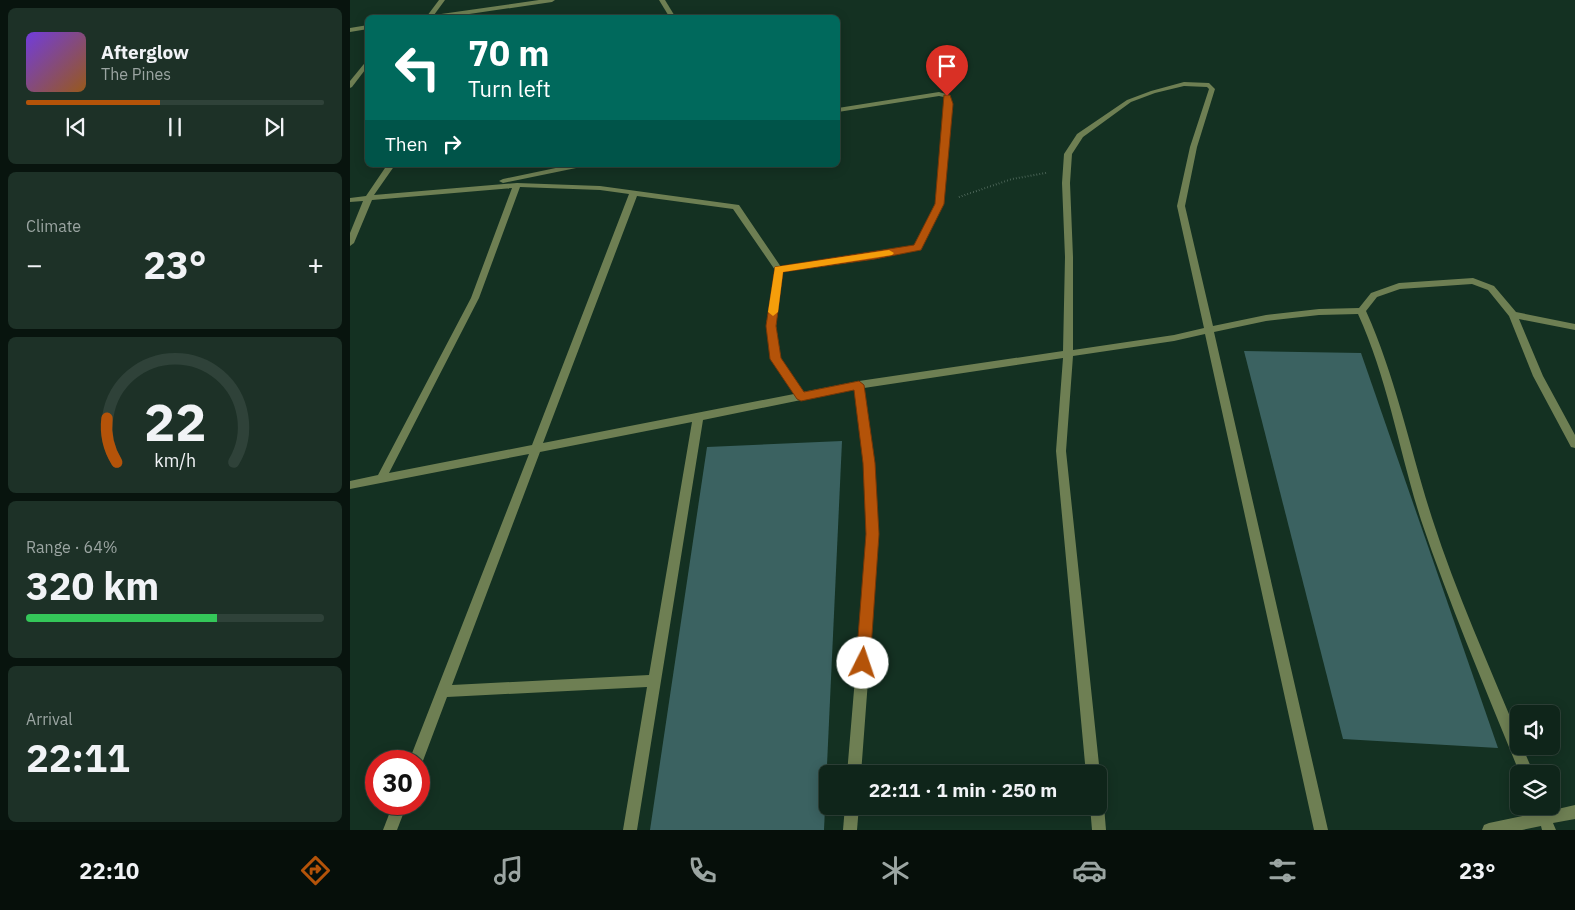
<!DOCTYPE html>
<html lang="en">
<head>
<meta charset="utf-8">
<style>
	body { margin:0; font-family:"IBM Plex Sans",sans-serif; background:#1d3127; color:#f1f3f6; height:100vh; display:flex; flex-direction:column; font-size:19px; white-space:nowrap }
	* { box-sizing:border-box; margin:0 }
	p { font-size:16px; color:#9ba5a2 }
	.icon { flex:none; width:28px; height:28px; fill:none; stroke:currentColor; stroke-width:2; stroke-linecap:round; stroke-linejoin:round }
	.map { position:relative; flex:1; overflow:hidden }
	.side { display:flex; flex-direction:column; gap:8px; padding:8px; background:#08140e; width:350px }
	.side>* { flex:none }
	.guide { position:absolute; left:15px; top:15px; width:475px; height:152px; border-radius:8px; box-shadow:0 2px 12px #0003,0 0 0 1px #2f4239; background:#00695c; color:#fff; overflow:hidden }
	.tools { position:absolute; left:1160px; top:705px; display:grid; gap:10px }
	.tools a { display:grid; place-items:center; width:50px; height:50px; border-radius:8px; background:#0f251a; box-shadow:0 2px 12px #0003,0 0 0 1px #2f4239; font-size:25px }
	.speed { position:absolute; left:15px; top:750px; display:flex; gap:10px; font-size:25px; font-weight:700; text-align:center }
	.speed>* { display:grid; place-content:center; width:65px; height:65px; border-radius:50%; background:#0f251a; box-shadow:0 2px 12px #0003,0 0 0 1px #2f4239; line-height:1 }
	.speed .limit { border:8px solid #d22; background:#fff; color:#111 }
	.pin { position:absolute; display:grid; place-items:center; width:42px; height:42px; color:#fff; margin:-51px -21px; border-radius:50% 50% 50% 0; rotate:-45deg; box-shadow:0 0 5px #0007 }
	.pin .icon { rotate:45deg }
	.me { position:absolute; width:55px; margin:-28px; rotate:4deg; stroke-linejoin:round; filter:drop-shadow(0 0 4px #0008) }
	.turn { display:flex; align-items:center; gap:18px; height:105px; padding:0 20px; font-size:22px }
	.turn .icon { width:65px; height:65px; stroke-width:2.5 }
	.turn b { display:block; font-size:35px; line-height:42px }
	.then { display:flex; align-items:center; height:48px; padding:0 20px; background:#0003; gap:10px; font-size:19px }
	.big { font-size:38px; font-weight:700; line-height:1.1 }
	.side .tile { flex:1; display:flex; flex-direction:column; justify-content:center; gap:8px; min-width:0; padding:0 18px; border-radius:8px; background:#1d3127 }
	.side .dial { align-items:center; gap:0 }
	.dial svg { height:130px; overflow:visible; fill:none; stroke:#2f4239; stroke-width:7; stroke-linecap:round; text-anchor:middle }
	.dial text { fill:#f1f3f6; stroke:none }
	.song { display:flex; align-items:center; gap:15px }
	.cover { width:60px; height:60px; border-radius:8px; background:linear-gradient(135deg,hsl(260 70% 55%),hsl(30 70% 35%)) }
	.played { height:5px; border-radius:2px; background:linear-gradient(90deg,#b45309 45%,#2f4239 45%) }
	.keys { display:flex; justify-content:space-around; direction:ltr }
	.heat { display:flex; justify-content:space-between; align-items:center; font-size:28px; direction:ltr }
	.charge { height:8px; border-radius:4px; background:linear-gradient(90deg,#34c759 64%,#2f4239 0) }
	.trip { position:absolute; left:469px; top:765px; width:288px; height:50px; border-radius:8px; background:#0f251a; box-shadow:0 2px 12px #0003,0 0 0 1px #2f4239; font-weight:700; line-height:50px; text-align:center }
	.menu { display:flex; height:80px; justify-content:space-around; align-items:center; background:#060f0a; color:#9ba5a2 }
	.menu .icon { width:35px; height:35px }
	.menu .current { color:#b45309 }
	.menu b { font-size:22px; color:#f1f3f6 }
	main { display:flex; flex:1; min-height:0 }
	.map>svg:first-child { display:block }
	.building { fill:#3b6261 }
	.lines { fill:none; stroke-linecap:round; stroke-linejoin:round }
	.path { stroke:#768d81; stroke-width:2; stroke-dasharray:0.5 2.5; stroke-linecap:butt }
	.street { fill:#6e7f53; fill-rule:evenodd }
	.route { fill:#b45309; stroke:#753606 }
	.slow { fill:#f59e0b }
</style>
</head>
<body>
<main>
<section class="side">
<div class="tile">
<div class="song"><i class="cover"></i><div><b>Afterglow</b><p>The Pines</p></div></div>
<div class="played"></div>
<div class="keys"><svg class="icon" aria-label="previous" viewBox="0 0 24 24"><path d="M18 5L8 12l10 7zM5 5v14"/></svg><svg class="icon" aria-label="pause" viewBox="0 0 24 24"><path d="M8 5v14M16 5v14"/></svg><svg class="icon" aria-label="next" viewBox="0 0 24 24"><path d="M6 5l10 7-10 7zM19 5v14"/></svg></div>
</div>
<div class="tile"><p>Climate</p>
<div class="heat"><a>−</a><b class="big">23°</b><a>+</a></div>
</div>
<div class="tile dial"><svg viewBox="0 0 100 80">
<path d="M14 69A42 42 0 1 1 86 69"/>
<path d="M14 69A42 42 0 0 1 8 42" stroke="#b45309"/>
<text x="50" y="56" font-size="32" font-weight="700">22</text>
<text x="50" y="72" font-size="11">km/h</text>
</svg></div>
<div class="tile"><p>Range · 64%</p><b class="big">320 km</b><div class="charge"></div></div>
<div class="tile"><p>Arrival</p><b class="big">22:11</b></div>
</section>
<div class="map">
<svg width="1225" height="830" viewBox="0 0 1225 830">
	<rect width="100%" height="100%" fill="#143122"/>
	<g class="building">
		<path d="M894 351 1011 353 1148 748 993 739Z"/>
		<path d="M492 441 474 830H300L357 447Z"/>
	</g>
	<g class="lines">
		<path class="path" d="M609 197 662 179 696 173"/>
		<g class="street">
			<path d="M89 0H95L84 15 189 0H205L202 2 92 18H72L77 16Z"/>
			<path d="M309 0H315L326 18H320Z"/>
			<path d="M18 25V29L0 32V28Z"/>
			<path d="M18 59V66L2 87 0 88V81Z"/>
			<path d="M834 82 859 83 865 89 847 147 835 206 863 326 916 315 969 309 1009 308 1021 293 1049 283 1123 278 1144 286 1166 312 1225 324V330L1169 319 1193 376 1225 435V448L1221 447 1183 376 1159 316 1138 290 1122 284 1050 289 1027 297 1016 311C1046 378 1060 449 1082 518 1106 593 1139 665 1169 738V746H1172L1184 774H1170C1136 690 1100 606 1071 520 1049 451 1038 380 1008 314L969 315 916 321 864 332 978 830H964L855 334 824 341 723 356 716 451 750 774 748 779V774H736L706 451 713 358 514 388 524 463 529 534 511 774H497L517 534 514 463 505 389 353 420 287 830H273L297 687 97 697 71 766 69 767V761H59L179 454 0 489V481L28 475 121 298 162 188 22 200 4 243 0 246V233L13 201 0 202V198L16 196 37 165H45L24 195 167 183 250 186 389 205 431 267 564 246 585 204 595 104 594 97 589 96 488 112V108L589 92 599 95 603 104 593 204 570 250 525 259 433 272 426 326 431 359 453 392 509 381 713 351 715 257 712 183 714 154 727 134 777 100 801 91ZM834 86 857 87 859 89 840 147 827 206 854 328 824 335 723 350V257L720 183 722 154 733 137 781 102 805 93ZM170 187 250 190 279 194 182 445 39 473 129 298ZM287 196 383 209 425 270 416 326 421 359 444 394 193 443ZM342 422 299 675 102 685 190 452Z"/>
			<path d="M220 165H235L231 167 153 183 149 181 153 179Z"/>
			<path d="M748 799 752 801 754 806 756 830H742L740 806H748Z"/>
			<path d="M43 804H57L47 830H33Z"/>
			<path d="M1225 805V819L1203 823 1206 830H1192L1191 826 1172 830H1132L1134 825 1139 823 1186 813 1183 806H1197L1199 811Z"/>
			<path d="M495 806H509L507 830H493Z"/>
		</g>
	</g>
	<path class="route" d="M594 95H600L603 104 594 204 571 250 525 259 433 272 426 326 431 358 454 392 509 381 514 385 525 463 529 534 520 663 518 668 513 670 508 668 506 663 516 534 513 463 504 390 451 401 447 399 420 359 416 326 425 267 564 245 585 204Z"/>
	<path class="slow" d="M539 250 544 253 542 255 433 272 428 312 423 316 418 312 425 267Z"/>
</svg>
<div class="tools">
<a><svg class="icon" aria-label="sound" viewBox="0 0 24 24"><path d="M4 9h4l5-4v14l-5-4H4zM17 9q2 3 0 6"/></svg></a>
<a><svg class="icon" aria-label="layers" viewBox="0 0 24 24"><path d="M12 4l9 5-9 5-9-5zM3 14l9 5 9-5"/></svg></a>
</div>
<div class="speed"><div class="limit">30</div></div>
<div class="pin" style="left:597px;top:96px;background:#d93025"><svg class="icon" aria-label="arrive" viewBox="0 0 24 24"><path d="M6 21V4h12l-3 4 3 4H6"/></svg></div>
<svg class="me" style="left:513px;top:663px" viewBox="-20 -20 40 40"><circle r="19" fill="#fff"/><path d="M0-13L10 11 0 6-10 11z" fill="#b45309"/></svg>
<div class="trip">22:11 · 1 min · 250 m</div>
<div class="guide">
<div class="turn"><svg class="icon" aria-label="left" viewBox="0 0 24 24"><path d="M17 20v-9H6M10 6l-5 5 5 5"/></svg><div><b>70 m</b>Turn left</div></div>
<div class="then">Then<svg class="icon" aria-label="right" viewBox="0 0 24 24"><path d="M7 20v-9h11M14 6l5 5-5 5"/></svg></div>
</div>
</div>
</main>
<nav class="menu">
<b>22:10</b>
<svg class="icon current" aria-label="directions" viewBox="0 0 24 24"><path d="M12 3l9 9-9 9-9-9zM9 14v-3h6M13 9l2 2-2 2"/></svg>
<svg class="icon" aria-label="music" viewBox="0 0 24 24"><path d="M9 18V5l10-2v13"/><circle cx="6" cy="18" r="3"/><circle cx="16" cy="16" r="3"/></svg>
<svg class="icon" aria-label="phone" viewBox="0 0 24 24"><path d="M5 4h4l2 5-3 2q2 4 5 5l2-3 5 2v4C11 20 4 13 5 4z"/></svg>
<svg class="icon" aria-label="climate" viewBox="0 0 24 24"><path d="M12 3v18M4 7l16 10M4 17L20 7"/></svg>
<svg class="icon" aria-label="car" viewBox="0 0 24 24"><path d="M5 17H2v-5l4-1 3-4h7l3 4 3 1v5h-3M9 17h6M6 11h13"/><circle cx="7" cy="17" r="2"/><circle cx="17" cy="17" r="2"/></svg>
<svg class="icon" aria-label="filters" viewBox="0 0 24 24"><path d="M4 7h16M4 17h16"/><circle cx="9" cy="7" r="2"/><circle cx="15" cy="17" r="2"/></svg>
<b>23°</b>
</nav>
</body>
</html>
